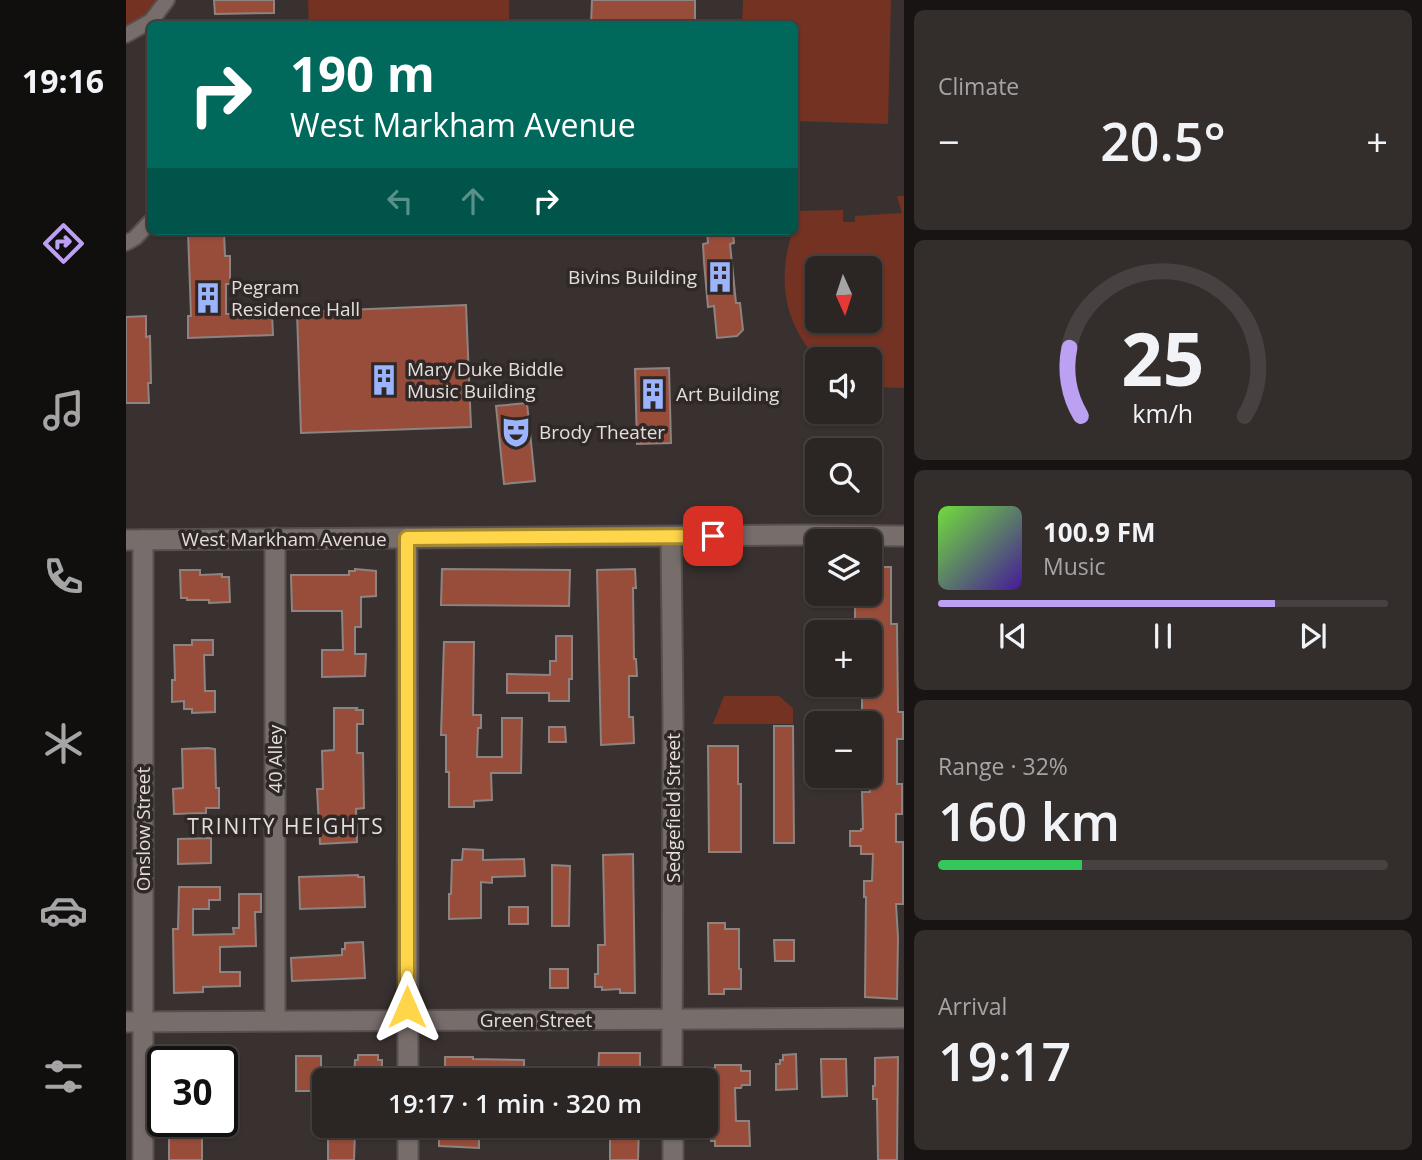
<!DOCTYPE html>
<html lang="en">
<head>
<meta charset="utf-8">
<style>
	body { margin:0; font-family:"Open Sans",sans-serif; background:#332d2b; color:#f1f3f6; height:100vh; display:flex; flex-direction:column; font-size:26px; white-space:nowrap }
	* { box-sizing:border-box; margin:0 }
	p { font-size:23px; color:#a6a5a6 }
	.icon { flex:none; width:38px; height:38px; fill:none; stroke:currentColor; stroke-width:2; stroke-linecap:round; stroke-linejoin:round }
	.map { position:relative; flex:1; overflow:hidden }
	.sheet { display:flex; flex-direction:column; gap:10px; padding:10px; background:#181413; width:518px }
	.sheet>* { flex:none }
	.hud { position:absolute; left:21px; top:21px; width:651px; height:214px; border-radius:10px; box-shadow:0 2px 5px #0004,0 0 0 2px #474241; background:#00695c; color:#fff; overflow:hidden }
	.needle { width:46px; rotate:177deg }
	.controls { position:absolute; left:679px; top:256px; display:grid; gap:14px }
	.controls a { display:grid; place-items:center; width:77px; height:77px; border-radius:10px; background:#2b2523; box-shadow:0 2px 5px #0004,0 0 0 2px #474241; font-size:35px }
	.speed { position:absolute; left:21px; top:1046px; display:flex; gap:14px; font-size:35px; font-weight:700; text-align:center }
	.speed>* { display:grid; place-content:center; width:91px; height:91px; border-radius:50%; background:#2b2523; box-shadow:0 2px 5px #0004,0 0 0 2px #474241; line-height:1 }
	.speed .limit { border:4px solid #111; border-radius:10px; background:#fff; color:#111 }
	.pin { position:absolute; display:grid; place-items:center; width:60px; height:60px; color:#fff; margin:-30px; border-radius:14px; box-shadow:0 4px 10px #0006 }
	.me { position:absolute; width:77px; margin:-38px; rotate:0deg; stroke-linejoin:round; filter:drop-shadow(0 0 5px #0008) }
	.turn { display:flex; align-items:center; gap:24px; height:147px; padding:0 28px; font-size:32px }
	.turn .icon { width:91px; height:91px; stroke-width:2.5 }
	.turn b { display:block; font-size:49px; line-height:60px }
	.lanes { display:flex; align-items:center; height:66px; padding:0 28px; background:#0003; justify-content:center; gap:35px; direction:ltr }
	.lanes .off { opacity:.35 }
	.big { font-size:52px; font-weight:600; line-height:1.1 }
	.sheet .widget { flex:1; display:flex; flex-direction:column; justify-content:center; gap:10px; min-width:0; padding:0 24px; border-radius:10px; background:#332d2b }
	.sheet .dial { align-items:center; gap:0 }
	.dial svg { height:182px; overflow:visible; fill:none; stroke:#474241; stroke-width:7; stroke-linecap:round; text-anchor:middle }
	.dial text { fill:#f1f3f6; stroke:none }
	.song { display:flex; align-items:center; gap:21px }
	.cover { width:84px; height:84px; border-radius:10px; background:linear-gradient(135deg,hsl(100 70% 55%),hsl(260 70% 35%)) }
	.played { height:7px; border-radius:4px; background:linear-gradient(90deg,#bca0f2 75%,#474241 75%) }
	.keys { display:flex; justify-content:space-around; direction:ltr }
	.heat { display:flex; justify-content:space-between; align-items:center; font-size:38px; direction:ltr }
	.charge { height:10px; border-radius:5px; background:linear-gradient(90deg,#34c759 32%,#474241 0) }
	.trip { position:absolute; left:186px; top:1068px; width:406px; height:70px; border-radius:10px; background:#2b2523; box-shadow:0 2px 5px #0004,0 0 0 2px #474241; font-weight:600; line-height:70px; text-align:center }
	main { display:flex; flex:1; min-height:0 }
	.tabs { display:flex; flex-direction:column; width:126px; justify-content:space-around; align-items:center; background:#110f0e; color:#a6a5a6 }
	.tabs .icon { width:49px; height:49px }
	.tabs .current { color:#bca0f2 }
	.tabs b { font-size:32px; color:#f1f3f6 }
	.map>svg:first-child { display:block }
	.green { fill:#733222; fill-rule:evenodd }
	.building { fill:#984d3a; stroke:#8d8381; stroke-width:2 }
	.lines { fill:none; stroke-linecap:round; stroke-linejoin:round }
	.pedestrian-casing { stroke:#57504e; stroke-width:18 }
	.minor-casing { stroke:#57504e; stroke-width:23 }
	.tertiary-casing { stroke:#57504e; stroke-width:23 }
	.pedestrian { stroke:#776e6b; stroke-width:14 }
	.minor { stroke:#776e6b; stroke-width:19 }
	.tertiary { stroke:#776e6b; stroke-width:19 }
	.route-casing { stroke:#a68a30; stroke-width:18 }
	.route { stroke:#ffd54a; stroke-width:12 }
	.labels { text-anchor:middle; stroke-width:7; stroke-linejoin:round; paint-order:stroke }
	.poi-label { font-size:19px; fill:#e3dedd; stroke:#2f2826; text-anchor:start }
	.street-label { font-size:19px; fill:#e3dedd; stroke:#2f2826 }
	.neighbourhood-label { font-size:21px; letter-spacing:2px; fill:#e3dedd; stroke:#2f2826 }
</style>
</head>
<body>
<main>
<nav class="tabs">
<b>19:16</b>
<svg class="icon current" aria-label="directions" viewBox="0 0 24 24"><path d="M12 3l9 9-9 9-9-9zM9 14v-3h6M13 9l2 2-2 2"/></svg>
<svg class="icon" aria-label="music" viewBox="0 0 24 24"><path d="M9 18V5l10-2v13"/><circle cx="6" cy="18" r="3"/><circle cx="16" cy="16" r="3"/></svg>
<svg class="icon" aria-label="phone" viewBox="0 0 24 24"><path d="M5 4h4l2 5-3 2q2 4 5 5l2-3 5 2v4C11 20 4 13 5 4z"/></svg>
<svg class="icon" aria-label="climate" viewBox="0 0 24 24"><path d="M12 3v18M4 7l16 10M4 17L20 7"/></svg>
<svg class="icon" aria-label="car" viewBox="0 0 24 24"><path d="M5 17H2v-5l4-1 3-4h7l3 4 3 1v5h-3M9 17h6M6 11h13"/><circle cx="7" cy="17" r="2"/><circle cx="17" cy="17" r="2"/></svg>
<svg class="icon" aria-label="filters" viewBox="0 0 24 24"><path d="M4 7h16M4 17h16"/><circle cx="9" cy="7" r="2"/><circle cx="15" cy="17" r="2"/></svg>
</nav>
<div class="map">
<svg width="778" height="1160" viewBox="0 0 778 1160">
	<rect width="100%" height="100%" fill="#39312f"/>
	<g class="green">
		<path d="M0 0H35L27 11 0 30Z"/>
		<path d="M182 0H383V24H183Z"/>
		<path d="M617 0H765L762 124 669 121 668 24H616Z"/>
		<path d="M771 196H778V388L744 387V359H691C662 326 653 291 662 248 665 234 671 226 671 211L717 210V222H729V216L776 213ZM691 268H744V320H691Z"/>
		<path d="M598 696H653L667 708V724H587Z"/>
	</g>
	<g class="building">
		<path d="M88 0H148V13L89 14Z"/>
		<path d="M466 0H569V24H465Z"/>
		<path d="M62 231H98L99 256H104V284H100V314L146 313 147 335 62 338V316H65Z"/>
		<path d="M581 231H607L608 243 604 244 610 303H614L617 330 611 336 591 338 588 306 582 307 578 262 577 244 582 243Z"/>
		<path d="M340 305 345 427 175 433 171 312Z"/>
		<path d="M20 316V337L24 336 25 383H22L23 403H0V317Z"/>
		<path d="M543 368 545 443 511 444 509 369Z"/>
		<path d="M401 403 409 481 378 484 370 406Z"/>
		<path d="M744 567H765V624H771L772 712H777V739H771V784H776V814H770V842H777V904H770L772 937 771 999 739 997 740 897H738V881H746L747 854H735V846H724V831H735V829H737L736 792H744V723H736V684H744V632H729V593H744Z"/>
		<path d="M229 569 250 571V596L235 597V627H229V654H240L239 676 196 677V650H217L216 611H166L165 575H223V571H229Z"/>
		<path d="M316 569 444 570 443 606 315 605Z"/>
		<path d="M509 569 510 588H507L508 659H510L511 676H503V717H507L508 743 475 745 471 570Z"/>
		<path d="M54 570H74V575L96 574V577H103L104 602 83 603V600H61V598H55Z"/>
		<path d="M430 636H446V679H443V701H423V693H381V674L424 675V661H430Z"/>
		<path d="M66 640H87V655H78L79 691H89V712L66 713V709H58V701L46 702V680H49L48 645H66Z"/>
		<path d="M318 642H348L347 715H355V728H352L351 757H376V718H396L395 773H365L366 800 348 801V807H323V772H320V735H315Z"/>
		<path d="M208 708H231L230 710H237V724H231V753H237L238 808 230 809 231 842 194 844 191 789H197L196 751 208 750Z"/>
		<path d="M648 726H667L668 843H648Z"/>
		<path d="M423 727H439L440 742H423Z"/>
		<path d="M582 746H612V784H615V852H583Z"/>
		<path d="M82 748 89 749 90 788H93V808H80V813L48 814 47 789 57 788 56 749Z"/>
		<path d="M85 838V863L52 864V839Z"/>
		<path d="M337 849 357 850V860L398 859 399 876 366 877V883L355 882V918L323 919V894H325L326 860H336Z"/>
		<path d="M507 854 509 993H494V989L476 990V987H469V974H472V945H479L477 855Z"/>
		<path d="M426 865 444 866 443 926H426Z"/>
		<path d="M232 875V877H238L239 907 174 909 173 877Z"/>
		<path d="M53 887H94V900H83V909H67V935L108 934 107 928H113V894H135V912H129L130 946 94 947V972H114V986L77 987V992L48 993 47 929H52Z"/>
		<rect x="383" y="907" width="19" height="17"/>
		<path d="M582 923H599V929H613V969H615V989H598V994H583Z"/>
		<path d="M648 940H668V961H649Z"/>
		<path d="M237 942 239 978 166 981 165 958 216 955V949H219V943Z"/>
		<rect x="424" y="969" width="18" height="19"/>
		<path d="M473 1053H514V1075L472 1076Z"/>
		<path d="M670 1054 671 1089 650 1090V1064H654V1060H657V1055Z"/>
		<path d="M232 1055H252V1060H256V1080H228L229 1060H232Z"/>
		<rect x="170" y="1056" width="25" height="35"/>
		<path d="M319 1057H347V1059L398 1060V1080H319Z"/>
		<path d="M772 1057 771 1160H752L751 1099H747V1086H749V1058Z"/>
		<path d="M695 1059H720L721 1096 696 1097Z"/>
		<path d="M589 1065H615V1071H624V1085H616L615 1088H609L610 1121H623L624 1146H589V1141H585L584 1126H588L589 1121V1088H585L584 1068H589Z"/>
		<path d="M43 1122H74V1128H76V1160H43Z"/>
		<path d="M484 1125H513L512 1160H484Z"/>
		<path d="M317 1126H353V1148L313 1146V1127Z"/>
		<path d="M202 1133H229L228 1160H202Z"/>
	</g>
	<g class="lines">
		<defs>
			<g id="pedestrian">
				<path d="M0 35 25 21 41 0"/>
				<path d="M0 243 9 238 24 222"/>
			</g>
			<g id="minor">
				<path d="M545 537 547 719 546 1080"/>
				<path d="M149 538V1021"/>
				<path d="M281 538 282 1080"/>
				<path d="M17 540V1160"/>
				<path d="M0 1022 778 1018"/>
				<path d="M282 1125V1160"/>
				<path d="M547 1125V1160"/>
			</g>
			<path id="tertiary" d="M0 540 679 535 778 536"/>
		</defs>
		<use href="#pedestrian" class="pedestrian-casing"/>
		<use href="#minor" class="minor-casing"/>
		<use href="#tertiary" class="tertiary-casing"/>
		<use href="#pedestrian" class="pedestrian"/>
		<use href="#minor" class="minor"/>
		<use href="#tertiary" class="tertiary"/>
	</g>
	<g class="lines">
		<defs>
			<path id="route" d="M281 1007V538L587 536"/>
		</defs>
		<use href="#route" class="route-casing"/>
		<use href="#route" class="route"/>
	</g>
	<defs>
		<symbol id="building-bare" viewBox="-9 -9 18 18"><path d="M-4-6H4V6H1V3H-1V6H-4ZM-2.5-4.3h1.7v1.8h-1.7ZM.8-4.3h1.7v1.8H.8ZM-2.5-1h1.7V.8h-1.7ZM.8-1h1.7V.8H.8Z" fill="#9bb4fd" stroke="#2f2826" stroke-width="2.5" paint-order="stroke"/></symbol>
		<symbol id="theatre-bare" viewBox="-9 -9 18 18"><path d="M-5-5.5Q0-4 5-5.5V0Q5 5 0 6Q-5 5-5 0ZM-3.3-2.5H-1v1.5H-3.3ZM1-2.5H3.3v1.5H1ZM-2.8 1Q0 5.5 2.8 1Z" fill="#9bb4fd" stroke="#2f2826" stroke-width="2.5" paint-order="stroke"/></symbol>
	</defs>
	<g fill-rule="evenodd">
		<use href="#building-bare" x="572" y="255" width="44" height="44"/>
		<use href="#building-bare" x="60" y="276" width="44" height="44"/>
		<use href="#building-bare" x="236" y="358" width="44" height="44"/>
		<use href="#building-bare" x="505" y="372" width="44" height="44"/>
		<use href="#theatre-bare" x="368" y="410" width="44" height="44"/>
	</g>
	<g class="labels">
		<g class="poi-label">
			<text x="571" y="284" text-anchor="end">Bivins Building</text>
			<text x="105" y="294">Pegram<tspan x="105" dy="22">Residence Hall</tspan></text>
			<text x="281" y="376">Mary Duke Biddle<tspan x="281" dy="22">Music Building</tspan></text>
			<text x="550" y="401">Art Building</text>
			<text x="413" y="439">Brody Theater</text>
		</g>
		<g class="street-label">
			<text x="158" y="546">West Markham Avenue</text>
			<text transform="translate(149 759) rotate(-90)" y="7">40 Alley</text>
			<text transform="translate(547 808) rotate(-90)" y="7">Sedgefield Street</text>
			<text transform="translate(17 829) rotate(-90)" y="7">Onslow Street</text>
			<text x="410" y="1027">Green Street</text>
		</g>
		<g class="neighbourhood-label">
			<text x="160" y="834">TRINITY HEIGHTS</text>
		</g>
	</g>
</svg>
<div class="controls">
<a><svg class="needle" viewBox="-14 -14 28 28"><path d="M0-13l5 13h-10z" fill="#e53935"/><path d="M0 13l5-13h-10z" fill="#a6a5a6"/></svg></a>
<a><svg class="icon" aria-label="sound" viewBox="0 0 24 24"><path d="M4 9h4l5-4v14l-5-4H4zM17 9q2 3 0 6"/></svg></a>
<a><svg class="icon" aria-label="search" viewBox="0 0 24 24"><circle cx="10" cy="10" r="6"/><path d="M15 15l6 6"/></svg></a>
<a><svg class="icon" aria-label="layers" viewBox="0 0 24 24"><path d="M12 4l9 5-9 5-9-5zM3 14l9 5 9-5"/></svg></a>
<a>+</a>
<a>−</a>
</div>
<div class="speed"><div class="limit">30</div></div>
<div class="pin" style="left:587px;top:536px;background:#d93025"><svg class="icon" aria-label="arrive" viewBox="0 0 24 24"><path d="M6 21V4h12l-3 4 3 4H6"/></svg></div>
<svg class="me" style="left:281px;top:1007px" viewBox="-20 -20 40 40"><path d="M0-17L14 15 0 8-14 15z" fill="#ffd54a" stroke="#fff" stroke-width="4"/></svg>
<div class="trip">19:17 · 1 min · 320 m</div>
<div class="hud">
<div class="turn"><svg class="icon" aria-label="right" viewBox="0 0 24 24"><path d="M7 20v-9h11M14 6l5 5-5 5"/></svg><div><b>190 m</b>West Markham Avenue</div></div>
<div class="lanes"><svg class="icon off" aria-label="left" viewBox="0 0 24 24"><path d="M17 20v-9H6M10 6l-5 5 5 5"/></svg><svg class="icon off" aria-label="ahead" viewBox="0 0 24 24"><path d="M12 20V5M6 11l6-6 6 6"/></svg><svg class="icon" aria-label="right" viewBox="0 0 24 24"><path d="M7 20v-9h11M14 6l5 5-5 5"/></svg></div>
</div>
</div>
<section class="sheet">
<div class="widget"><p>Climate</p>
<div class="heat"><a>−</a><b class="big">20.5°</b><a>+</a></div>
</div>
<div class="widget dial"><svg viewBox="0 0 100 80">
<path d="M14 69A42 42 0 1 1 86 69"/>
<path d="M14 69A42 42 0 0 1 9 39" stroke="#bca0f2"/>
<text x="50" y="56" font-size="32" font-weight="700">25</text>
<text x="50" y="72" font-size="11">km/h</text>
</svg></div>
<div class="widget">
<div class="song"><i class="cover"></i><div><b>100.9 FM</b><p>Music</p></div></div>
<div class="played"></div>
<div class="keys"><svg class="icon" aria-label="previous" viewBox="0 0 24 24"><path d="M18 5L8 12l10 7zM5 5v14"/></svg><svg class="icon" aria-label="pause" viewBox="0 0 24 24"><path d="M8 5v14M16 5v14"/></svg><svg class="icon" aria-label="next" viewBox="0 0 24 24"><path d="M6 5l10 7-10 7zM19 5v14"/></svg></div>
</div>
<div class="widget"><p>Range · 32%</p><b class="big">160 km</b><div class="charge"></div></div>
<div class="widget"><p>Arrival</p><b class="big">19:17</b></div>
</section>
</main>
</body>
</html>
